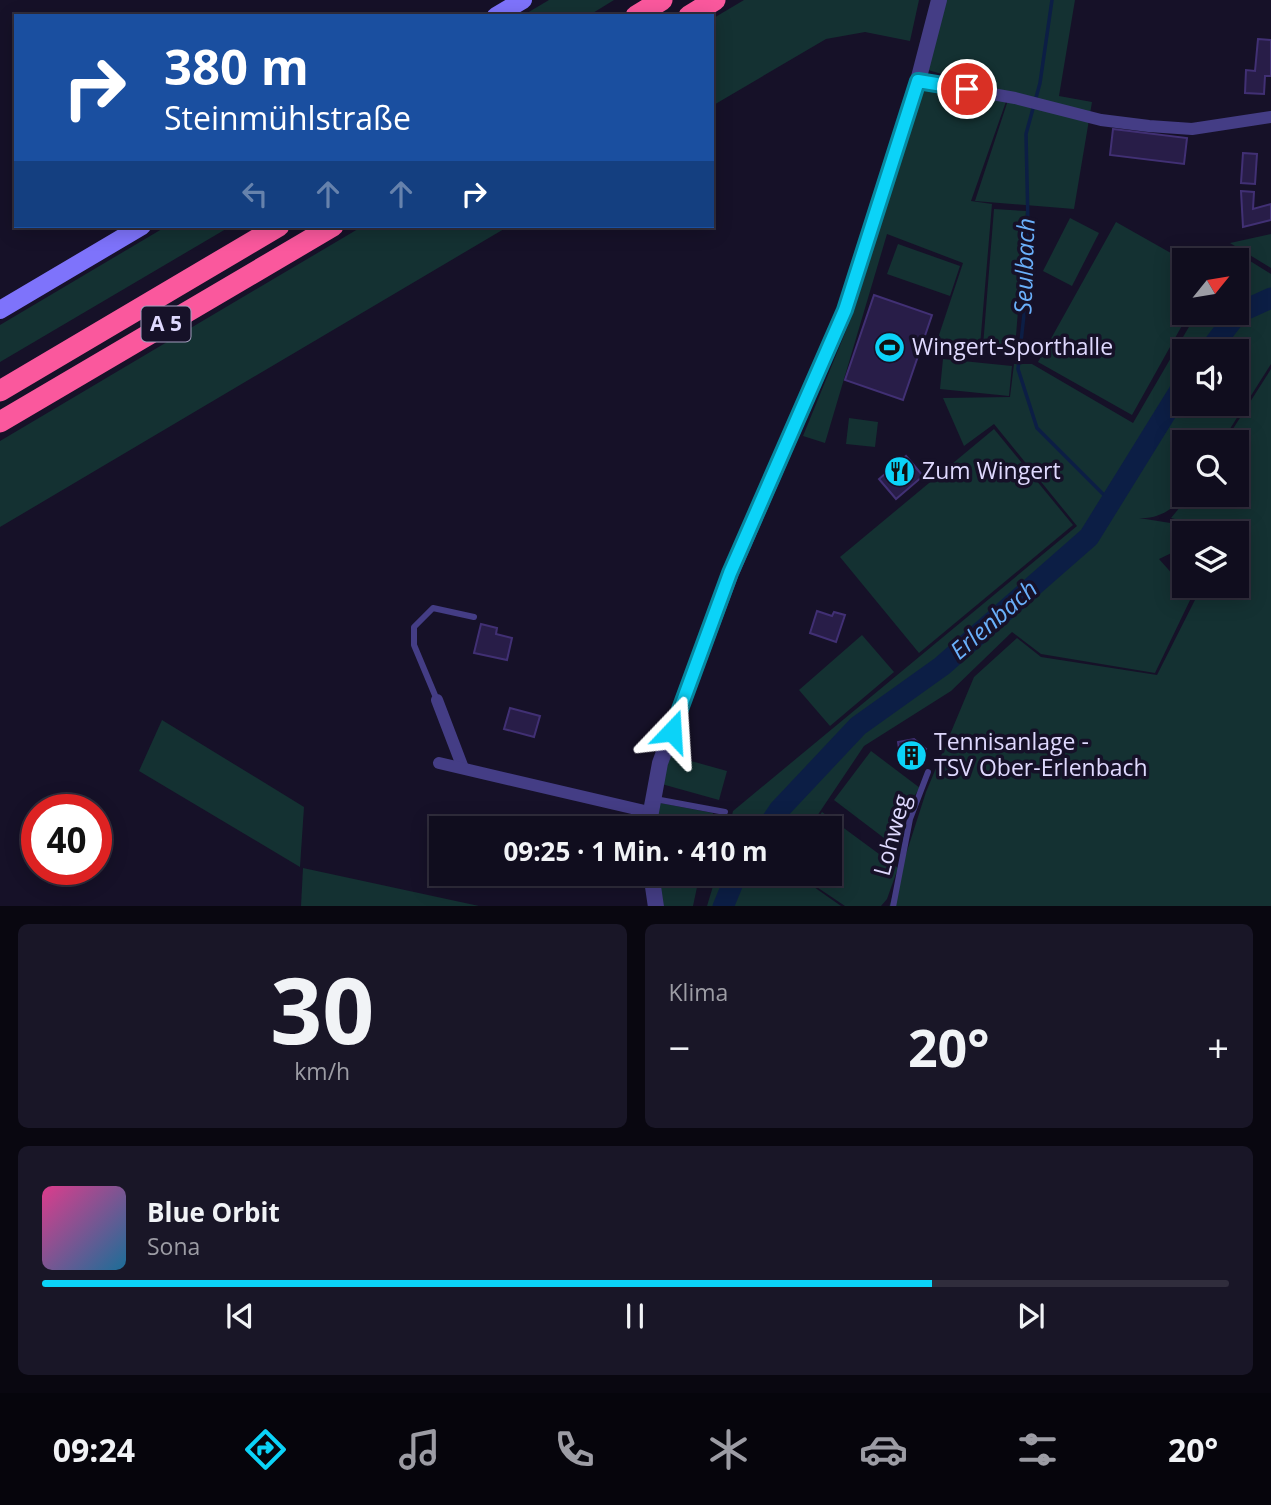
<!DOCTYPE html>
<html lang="de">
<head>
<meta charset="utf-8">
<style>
	body { margin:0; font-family:"Open Sans",sans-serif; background:#191627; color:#f1f3f6; height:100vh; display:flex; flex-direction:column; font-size:26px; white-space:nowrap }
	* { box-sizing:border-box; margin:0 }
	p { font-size:23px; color:#9c9ca4 }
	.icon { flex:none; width:38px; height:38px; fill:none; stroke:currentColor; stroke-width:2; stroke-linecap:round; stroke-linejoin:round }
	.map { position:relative; height:906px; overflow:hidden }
	.drawer { display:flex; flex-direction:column; gap:18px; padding:18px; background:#090710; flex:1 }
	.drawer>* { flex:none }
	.top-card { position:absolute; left:14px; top:14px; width:700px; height:214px; border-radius:0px; box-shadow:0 4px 18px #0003,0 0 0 2px #302d3c; background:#1a4fa0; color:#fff; overflow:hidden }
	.needle { width:46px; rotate:60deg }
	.fabs { position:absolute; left:1172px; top:248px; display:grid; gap:14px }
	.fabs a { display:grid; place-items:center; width:77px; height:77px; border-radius:0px; background:#100d1e; box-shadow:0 4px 18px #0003,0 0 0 2px #302d3c; font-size:35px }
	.speed { position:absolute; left:21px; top:794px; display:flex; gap:14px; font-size:35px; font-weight:700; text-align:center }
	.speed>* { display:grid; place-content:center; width:91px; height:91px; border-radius:50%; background:#100d1e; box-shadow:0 4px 18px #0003,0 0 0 2px #302d3c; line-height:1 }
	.speed .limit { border:10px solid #d22; background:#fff; color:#111 }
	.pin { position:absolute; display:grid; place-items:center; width:60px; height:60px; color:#fff; margin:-30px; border:4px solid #fff; border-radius:50%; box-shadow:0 2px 7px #0007 }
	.me { position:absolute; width:77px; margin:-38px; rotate:20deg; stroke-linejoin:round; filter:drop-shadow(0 0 5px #0008) }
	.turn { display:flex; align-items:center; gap:24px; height:147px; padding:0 35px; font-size:32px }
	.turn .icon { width:91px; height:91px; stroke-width:2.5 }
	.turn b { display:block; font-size:49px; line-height:60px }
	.lanes { display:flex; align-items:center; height:66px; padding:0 35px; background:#0003; justify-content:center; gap:35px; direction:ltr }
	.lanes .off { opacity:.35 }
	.big { font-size:52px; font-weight:700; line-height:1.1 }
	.drawer .tile { flex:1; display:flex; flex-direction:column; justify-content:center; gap:10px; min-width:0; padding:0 24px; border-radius:10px; background:#191627 }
	.drawer .dial { align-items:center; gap:0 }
	.dial b { font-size:91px; line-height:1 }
	.song { display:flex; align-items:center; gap:21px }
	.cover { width:84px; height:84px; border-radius:10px; background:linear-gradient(135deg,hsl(330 70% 55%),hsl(200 70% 35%)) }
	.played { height:7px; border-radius:4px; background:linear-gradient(90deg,#0bd3f8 75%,#302d3c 75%) }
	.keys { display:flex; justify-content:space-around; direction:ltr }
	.heat { display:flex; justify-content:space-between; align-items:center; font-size:38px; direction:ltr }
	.drawer .tiles { flex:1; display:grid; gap:18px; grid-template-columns:1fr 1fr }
	.tile:last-child { grid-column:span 2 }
	.trip { position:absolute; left:429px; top:816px; width:413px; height:70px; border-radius:0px; background:#100d1e; box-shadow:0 4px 18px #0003,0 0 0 2px #302d3c; font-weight:700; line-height:70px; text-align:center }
	.tab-bar { display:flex; height:112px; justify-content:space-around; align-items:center; background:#06050c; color:#9c9ca4 }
	.tab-bar .icon { width:49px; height:49px }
	.tab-bar .current { color:#0bd3f8 }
	.tab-bar b { font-size:32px; color:#f1f3f6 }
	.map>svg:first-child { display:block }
	.green { fill:#143132; fill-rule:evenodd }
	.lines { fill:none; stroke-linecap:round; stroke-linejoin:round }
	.stream { stroke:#0c1e45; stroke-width:3.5 }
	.river { stroke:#0c1e45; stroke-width:21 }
	.building { fill:#281d48; stroke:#413074; stroke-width:2 }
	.service { stroke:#443d85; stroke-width:6 }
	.minor { stroke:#443d85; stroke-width:12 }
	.tertiary { stroke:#443d85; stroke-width:16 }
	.secondary { stroke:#7e73fb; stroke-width:18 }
	.motorway { stroke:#fa589d; stroke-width:21 }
	.route-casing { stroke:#0789a1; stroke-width:18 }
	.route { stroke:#0bd3f8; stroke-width:12 }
	.labels { text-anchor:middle; stroke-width:7; stroke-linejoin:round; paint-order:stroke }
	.shield { fill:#161128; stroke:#a39dbe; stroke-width:2 }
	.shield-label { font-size:21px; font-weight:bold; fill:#dfd9fe }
	.poi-label { font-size:23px; fill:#dfd9fe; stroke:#161128; text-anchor:start }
	.street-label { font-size:23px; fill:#dfd9fe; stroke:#161128 }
	.water-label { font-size:24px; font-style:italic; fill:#6ab0fb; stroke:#161128 }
</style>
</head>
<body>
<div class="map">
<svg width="1271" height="907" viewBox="0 0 1271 907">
	<rect width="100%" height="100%" fill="#161128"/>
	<g class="green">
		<path d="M549 0H614L588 16H522Z"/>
		<path d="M744 0H919L910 41 865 32 826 39 712 106V19Z"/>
		<path d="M945 0H1075L1059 96 1092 102 1074 209 975 201 1010 94 928 70Z"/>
		<path d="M924 85 1008 96 971 201 992 204 979 358 933 353 963 263 887 234 825 443 803 436 854 311Z"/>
		<path d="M994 209 1026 211 1015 348 983 346Z"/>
		<path d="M1070 218 1099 233 1072 286 1043 271Z"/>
		<path d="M1116 222 1185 261V313H1189L1132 415 1038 362Z"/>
		<path d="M167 226H231L0 362V325Z"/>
		<path d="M363 226H509L0 527V441Z"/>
		<path d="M1271 234V268L1230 243Z"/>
		<path d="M898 244 960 266 950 296 887 274Z"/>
		<path d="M1234 251 1271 274V364L1221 443H1185V495C1172 511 1157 519 1139 518L1183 525 1182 548 1159 559 1192 596 1155 673 1041 654 1012 632 951 691 864 746 809 828H729L733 811 1077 526 994 424 964 446 943 398 1010 397 1014 364H1032L1133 423 1197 313H1237V261H1228ZM1185 352H1237V404H1185Z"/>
		<path d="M943 359 1012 366 1009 396 940 389Z"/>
		<path d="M1271 369V906L889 907 926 792 974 677 1017 638 1041 657 1157 675 1197 596 1188 586H1237V534H1186V522L1171 518 1190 495H1237V443H1224Z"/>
		<path d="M849 418 878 422 875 447 846 444Z"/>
		<path d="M994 429 1073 525 919 653 840 557Z"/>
		<path d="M862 635 894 672 830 726 799 690Z"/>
		<path d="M162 720 304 807 300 867 139 771Z"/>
		<path d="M871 751 920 788 884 838 834 800Z"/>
		<path d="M666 754 727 771 719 800 658 783Z"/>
		<path d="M645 800 713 813 710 828H642Z"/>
		<path d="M822 812 898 868 887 899 881 906H845L796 873H830V828H811Z"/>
		<path d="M303 868 479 906H301Z"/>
		<path d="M645 873H700L693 906H650Z"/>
		<path d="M717 873H794L841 906H707Z"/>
	</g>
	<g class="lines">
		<path class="stream" d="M1052 0 1040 83 1026 134 1029 269 1018 369 1037 428 1111 502"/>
		<g class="river">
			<path d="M1208 352 1238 313 1271 298"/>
			<path d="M767 828 779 810 858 726 942 666 1089 537 1185 382"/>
			<path d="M723 907 737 873"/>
		</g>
	</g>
	<g class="building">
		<path d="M1258 39 1271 40V76H1265L1264 94 1245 93 1246 70 1255 71Z"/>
		<path d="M1113 129 1187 138 1184 164 1110 155Z"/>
		<path d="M1243 153 1257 154 1255 184 1241 183Z"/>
		<path d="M1241 191 1254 192 1253 209 1271 204V220L1243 227Z"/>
		<path d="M874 295 932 315 903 400 845 380Z"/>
		<path d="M906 456 923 476 896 499 879 479Z"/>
		<path d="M817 611 832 616 834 612 845 615 836 642 810 633Z"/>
		<path d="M481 624 497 628 496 634 512 638 507 660 474 653Z"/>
		<path d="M510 708 540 716 534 737 504 729Z"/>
		<path d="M914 739 926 749 911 769 901 762 898 742Z"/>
	</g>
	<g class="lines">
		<g class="service">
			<path d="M437 700 414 645V627L433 608 474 617"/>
			<path d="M655 799 725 812"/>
			<path d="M893 907 910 819 928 772"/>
		</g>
		<g class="minor">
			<path d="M918 81 1015 98 1101 120 1149 126 1192 129 1271 117"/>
			<path d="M437 700 463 768"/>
			<path d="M439 763 649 812"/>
		</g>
		<g class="tertiary">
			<path d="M648 828 660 763 731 573 845 310 918 81 939 0"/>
			<path d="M651 873 656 907"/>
		</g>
		<g class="secondary">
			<path d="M496 16 523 0"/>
			<path d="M0 310 142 226"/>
		</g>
		<g class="motorway">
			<path d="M636 16 662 0"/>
			<path d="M689 16 715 0"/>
			<path d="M0 391 279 226"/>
			<path d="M0 422 333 226"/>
		</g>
	</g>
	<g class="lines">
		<defs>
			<path id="route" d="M672 731 730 573 845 310 918 81 967 89"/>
		</defs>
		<use href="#route" class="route-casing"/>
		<use href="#route" class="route"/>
	</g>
	<defs>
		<symbol id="stadium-disc" viewBox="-11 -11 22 22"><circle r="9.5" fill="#0bd3f8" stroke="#161128"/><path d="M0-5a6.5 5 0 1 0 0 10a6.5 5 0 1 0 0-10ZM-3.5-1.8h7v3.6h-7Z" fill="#111"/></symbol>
		<symbol id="restaurant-disc" viewBox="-11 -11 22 22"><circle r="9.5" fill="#0bd3f8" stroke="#161128"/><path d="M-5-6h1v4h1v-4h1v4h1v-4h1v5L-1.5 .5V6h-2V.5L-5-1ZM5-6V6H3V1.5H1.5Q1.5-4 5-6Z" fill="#111"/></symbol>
		<symbol id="building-disc" viewBox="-11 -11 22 22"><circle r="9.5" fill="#0bd3f8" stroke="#161128"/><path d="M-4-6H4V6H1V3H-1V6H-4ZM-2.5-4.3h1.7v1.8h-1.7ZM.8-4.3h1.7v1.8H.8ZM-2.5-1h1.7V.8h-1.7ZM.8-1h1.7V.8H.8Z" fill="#111"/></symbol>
	</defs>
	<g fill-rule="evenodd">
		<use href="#stadium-disc" x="872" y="330" width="35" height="35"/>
		<use href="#restaurant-disc" x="882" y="454" width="35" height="35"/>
		<use href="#building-disc" x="894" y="738" width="35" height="35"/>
	</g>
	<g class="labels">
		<rect class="shield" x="141.5" y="306.5" width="49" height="35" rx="5"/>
		<g class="shield-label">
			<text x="166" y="331">A 5</text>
		</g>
		<g class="poi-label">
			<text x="912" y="355">Wingert-Sporthalle</text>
			<text x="922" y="479">Zum Wingert</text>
			<text x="934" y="750">Tennisanlage -<tspan x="934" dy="26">TSV Ober-Erlenbach</tspan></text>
		</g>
		<g class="street-label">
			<text transform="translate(892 835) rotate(-75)" y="8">Lohweg</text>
		</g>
		<g class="water-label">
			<text transform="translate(1025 266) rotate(-88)" y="8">Seulbach</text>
			<text transform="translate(994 620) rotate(-41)" y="8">Erlenbach</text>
		</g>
	</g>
</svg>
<div class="fabs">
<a><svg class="needle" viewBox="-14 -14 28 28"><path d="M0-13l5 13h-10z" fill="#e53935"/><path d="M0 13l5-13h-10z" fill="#9c9ca4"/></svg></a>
<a><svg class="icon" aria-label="sound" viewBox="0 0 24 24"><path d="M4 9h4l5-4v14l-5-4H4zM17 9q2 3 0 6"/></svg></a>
<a><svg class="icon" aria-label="search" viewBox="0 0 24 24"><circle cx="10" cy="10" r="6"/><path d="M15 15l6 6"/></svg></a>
<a><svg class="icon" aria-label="layers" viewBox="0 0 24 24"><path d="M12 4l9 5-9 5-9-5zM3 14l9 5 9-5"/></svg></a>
</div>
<div class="speed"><div class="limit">40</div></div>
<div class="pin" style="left:967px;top:89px;background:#d93025"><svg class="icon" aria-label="arrive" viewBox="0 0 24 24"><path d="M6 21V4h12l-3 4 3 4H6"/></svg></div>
<svg class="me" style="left:672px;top:731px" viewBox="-20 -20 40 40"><path d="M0-17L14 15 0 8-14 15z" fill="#0bd3f8" stroke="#fff" stroke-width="4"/></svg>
<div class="trip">09:25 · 1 Min. · 410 m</div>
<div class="top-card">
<div class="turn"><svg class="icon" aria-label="right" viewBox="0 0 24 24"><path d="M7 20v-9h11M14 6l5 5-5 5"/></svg><div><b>380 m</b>Steinmühlstraße</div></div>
<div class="lanes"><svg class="icon off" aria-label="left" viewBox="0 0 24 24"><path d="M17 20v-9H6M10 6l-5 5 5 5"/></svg><svg class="icon off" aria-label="ahead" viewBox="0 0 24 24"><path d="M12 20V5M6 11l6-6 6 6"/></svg><svg class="icon off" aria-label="ahead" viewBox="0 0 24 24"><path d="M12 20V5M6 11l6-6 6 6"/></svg><svg class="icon" aria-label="right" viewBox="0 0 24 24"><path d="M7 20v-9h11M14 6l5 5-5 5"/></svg></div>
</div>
</div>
<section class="drawer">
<div class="tiles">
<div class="tile dial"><b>30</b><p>km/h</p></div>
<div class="tile"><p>Klima</p>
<div class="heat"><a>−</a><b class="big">20°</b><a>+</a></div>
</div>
<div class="tile">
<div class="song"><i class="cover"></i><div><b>Blue Orbit</b><p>Sona</p></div></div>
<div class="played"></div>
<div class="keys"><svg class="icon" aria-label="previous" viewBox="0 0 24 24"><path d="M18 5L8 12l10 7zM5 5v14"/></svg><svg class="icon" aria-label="pause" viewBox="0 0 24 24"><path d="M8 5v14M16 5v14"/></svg><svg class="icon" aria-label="next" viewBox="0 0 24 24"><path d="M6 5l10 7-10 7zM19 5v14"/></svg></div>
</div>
</div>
</section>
<nav class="tab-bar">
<b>09:24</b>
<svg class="icon current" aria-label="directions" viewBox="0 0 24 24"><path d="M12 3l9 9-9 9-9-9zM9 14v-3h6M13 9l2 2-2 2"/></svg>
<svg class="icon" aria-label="music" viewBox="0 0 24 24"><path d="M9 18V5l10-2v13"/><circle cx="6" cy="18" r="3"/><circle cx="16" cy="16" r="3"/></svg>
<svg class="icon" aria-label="phone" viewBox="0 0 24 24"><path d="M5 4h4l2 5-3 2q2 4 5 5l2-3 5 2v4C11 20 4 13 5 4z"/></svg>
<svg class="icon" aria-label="climate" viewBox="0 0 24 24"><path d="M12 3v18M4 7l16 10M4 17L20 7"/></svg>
<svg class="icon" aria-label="car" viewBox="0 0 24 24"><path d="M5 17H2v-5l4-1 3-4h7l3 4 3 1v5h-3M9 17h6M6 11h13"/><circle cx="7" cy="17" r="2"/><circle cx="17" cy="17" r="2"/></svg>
<svg class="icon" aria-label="filters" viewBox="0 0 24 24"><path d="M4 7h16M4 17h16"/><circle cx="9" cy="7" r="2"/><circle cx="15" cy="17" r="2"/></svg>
<b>20°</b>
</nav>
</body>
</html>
